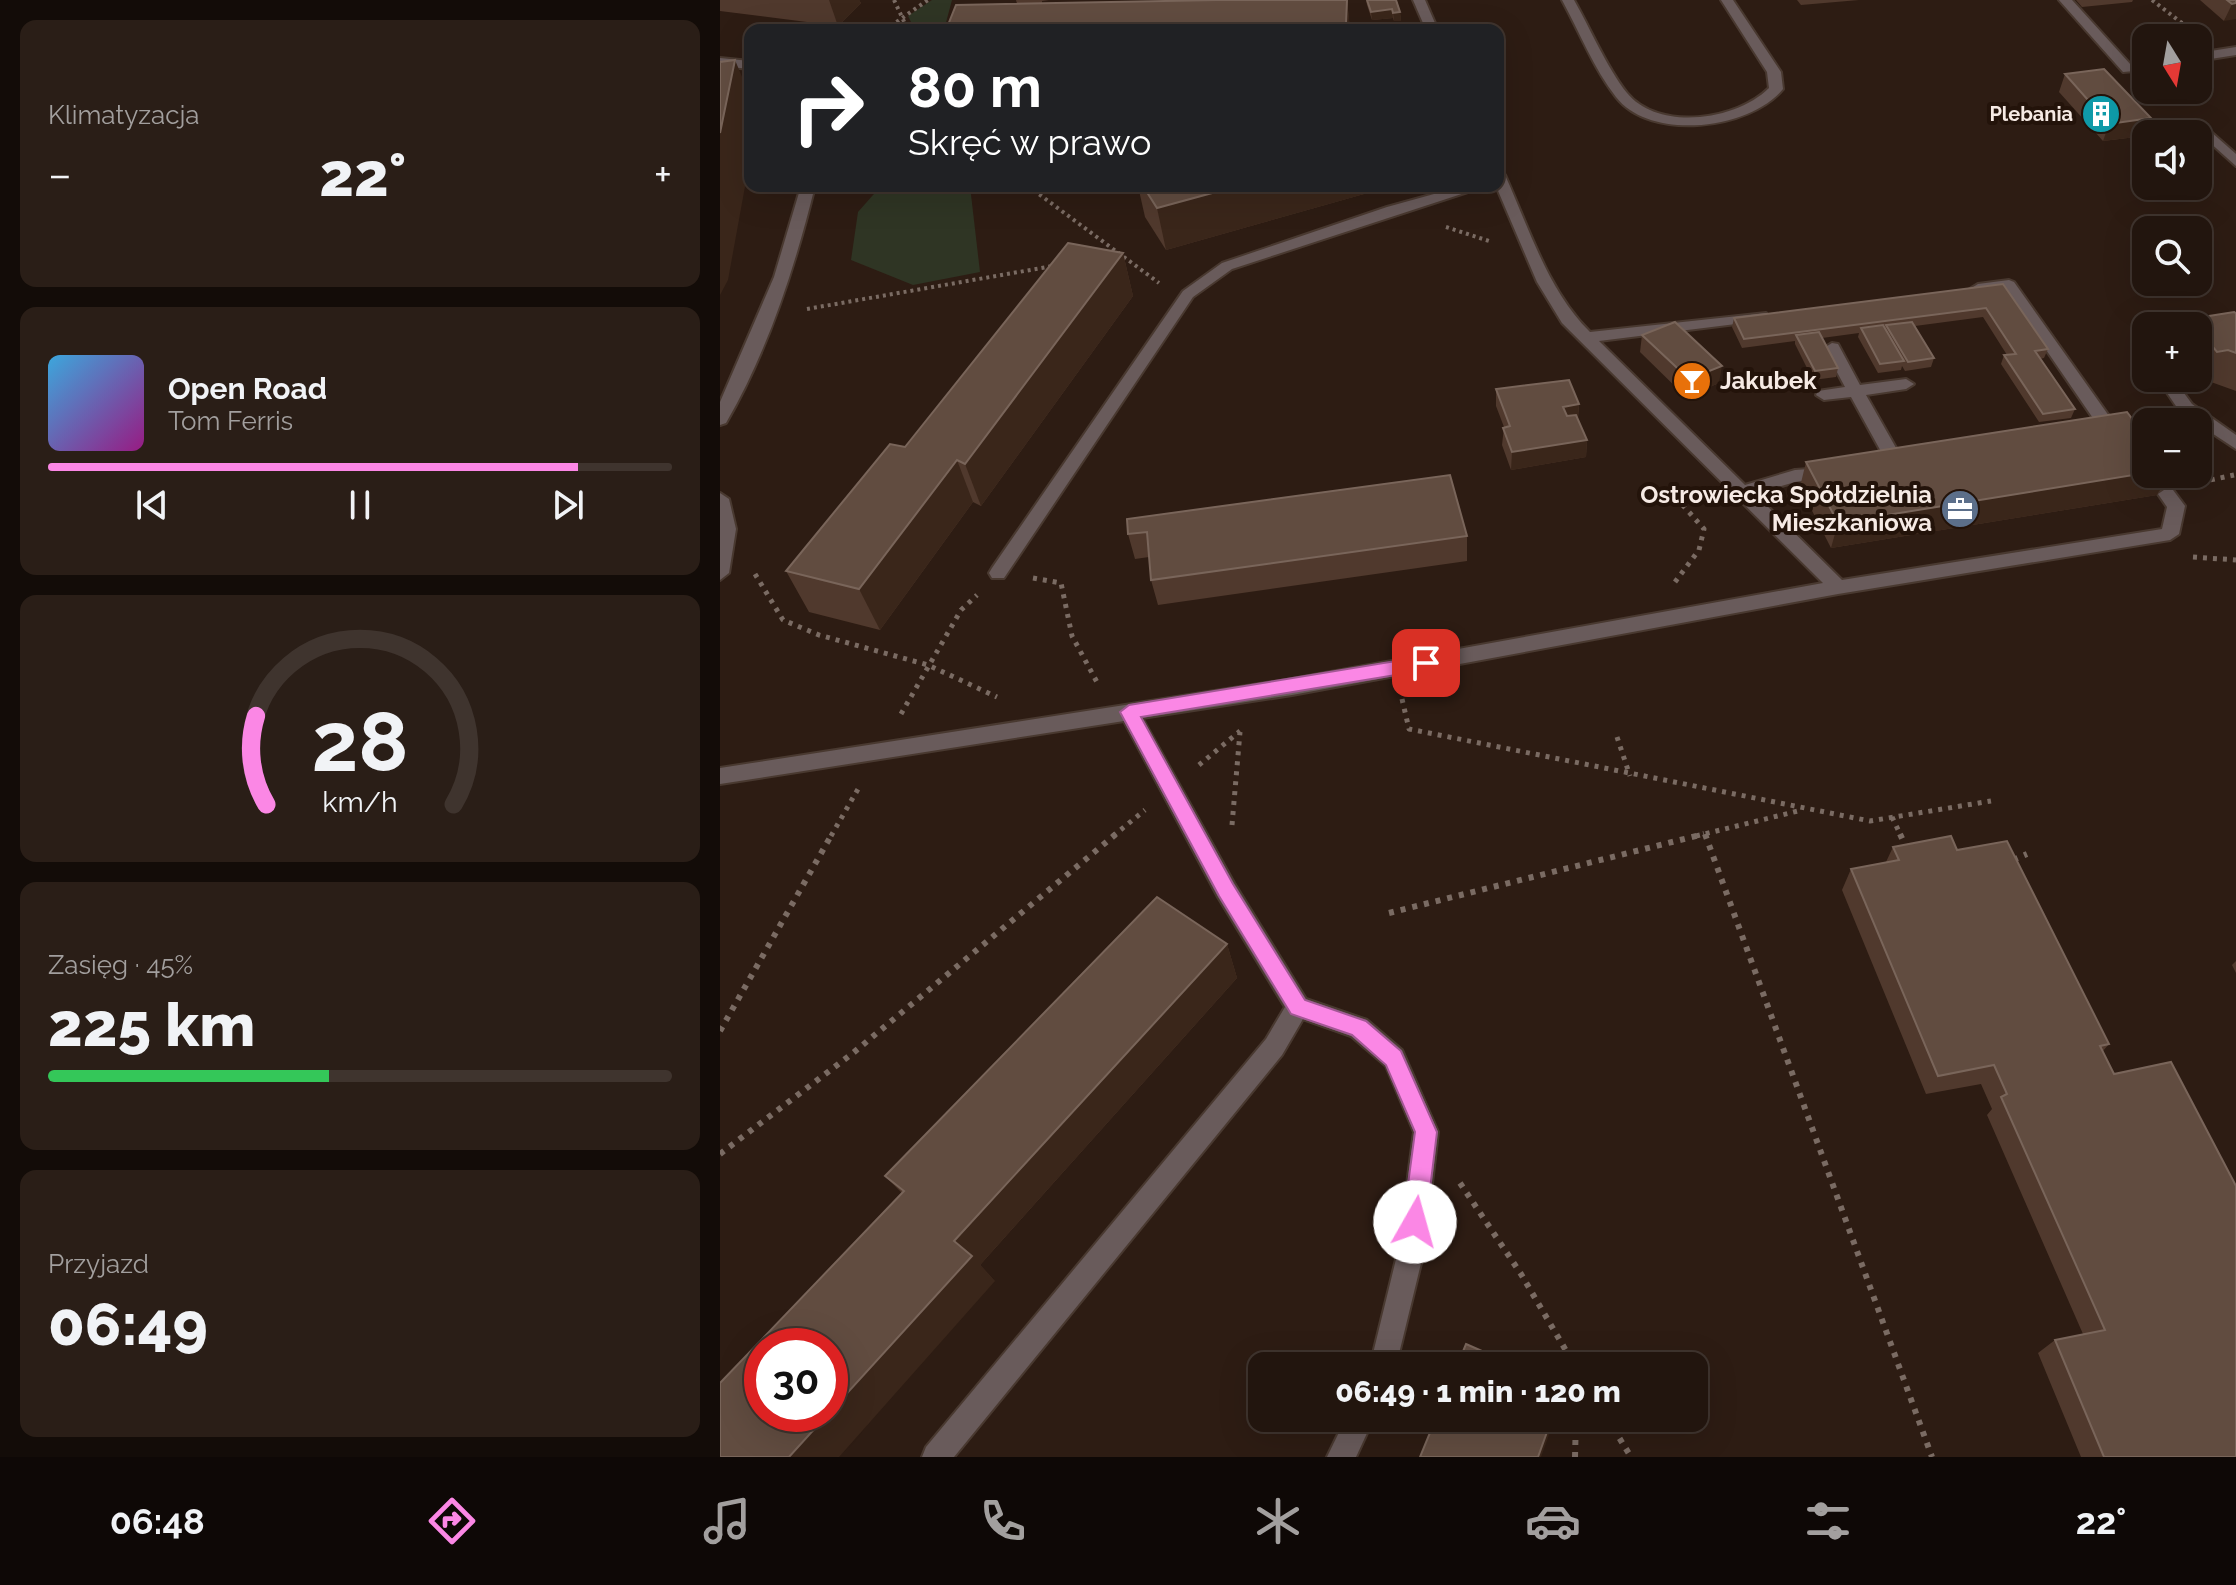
<!DOCTYPE html>
<html lang="pl">
<head>
<meta charset="utf-8">
<style>
	body { margin:0; font-family:Raleway,sans-serif; background:#2a1e17; color:#f1f3f6; height:100vh; display:flex; flex-direction:column; font-size:30px; white-space:nowrap }
	* { box-sizing:border-box; margin:0 }
	p { font-size:26px; color:#a29f9e }
	.icon { flex:none; width:44px; height:44px; fill:none; stroke:currentColor; stroke-width:2; stroke-linecap:round; stroke-linejoin:round }
	.map { position:relative; flex:1; overflow:hidden }
	.side { display:flex; flex-direction:column; gap:20px; padding:20px; background:#130c08; width:720px }
	.side>* { flex:none }
	.guide { position:absolute; left:24px; top:24px; width:760px; height:168px; border-radius:16px; box-shadow:0 8px 32px #0002,0 0 0 2px #3f342e; background:#202124; color:#fff; overflow:hidden }
	.needle { width:52px; rotate:169deg }
	.fabs { position:absolute; left:1412px; top:24px; display:grid; gap:16px }
	.fabs a { display:grid; place-items:center; width:80px; height:80px; border-radius:16px; background:#22150e; box-shadow:0 8px 32px #0002,0 0 0 2px #3f342e; font-size:40px }
	.speed { position:absolute; left:24px; top:1328px; display:flex; gap:16px; font-size:40px; font-weight:700; text-align:center }
	.speed>* { display:grid; place-content:center; width:104px; height:104px; border-radius:50%; background:#22150e; box-shadow:0 8px 32px #0002,0 0 0 2px #3f342e; line-height:1 }
	.speed .limit { border:12px solid #d22; background:#fff; color:#111 }
	.pin { position:absolute; display:grid; place-items:center; width:68px; height:68px; color:#fff; margin:-34px; border-radius:16px; box-shadow:0 4px 12px #0006 }
	.me { position:absolute; width:88px; margin:-44px; rotate:7deg; stroke-linejoin:round; filter:drop-shadow(0 0 6px #0008) }
	.turn { display:flex; align-items:center; gap:28px; height:168px; padding:0 32px; font-size:36px }
	.turn .icon { width:104px; height:104px; stroke-width:2.5 }
	.turn b { display:block; font-size:56px; line-height:68px }
	.big { font-size:60px; font-weight:800; line-height:1.1 }
	.side .widget { flex:1; display:flex; flex-direction:column; justify-content:center; gap:12px; min-width:0; padding:0 28px; border-radius:16px; background:#2a1e17 }
	.side .dial { align-items:center; gap:0 }
	.dial svg { height:208px; overflow:visible; fill:none; stroke:#3f342e; stroke-width:7; stroke-linecap:round; text-anchor:middle }
	.dial text { fill:#f1f3f6; stroke:none }
	.song { display:flex; align-items:center; gap:24px }
	.cover { width:96px; height:96px; border-radius:12px; background:linear-gradient(135deg,hsl(200 70% 55%),hsl(310 70% 35%)) }
	.played { height:8px; border-radius:4px; background:linear-gradient(90deg,#fb87e5 85%,#3f342e 85%) }
	.keys { display:flex; justify-content:space-around; direction:ltr }
	.heat { display:flex; justify-content:space-between; align-items:center; font-size:44px; direction:ltr }
	.charge { height:12px; border-radius:6px; background:linear-gradient(90deg,#34c759 45%,#3f342e 0) }
	.trip { position:absolute; left:528px; top:1352px; width:460px; height:80px; border-radius:16px; background:#22150e; box-shadow:0 8px 32px #0002,0 0 0 2px #3f342e; font-weight:800; line-height:80px; text-align:center }
	.menu { display:flex; height:128px; justify-content:space-around; align-items:center; background:#0e0806; color:#a29f9e }
	.menu .icon { width:56px; height:56px }
	.menu .current { color:#fb87e5 }
	.menu b { font-size:36px; color:#f1f3f6 }
	main { display:flex; flex:1; min-height:0 }
	.map>svg:first-child { display:block }
	.green { fill:#2f3524 }
	.lines { fill:none; stroke-linecap:round; stroke-linejoin:round }
	.minor-casing { stroke:#493930; stroke-width:4 }
	.path-far2 { stroke:#7a6b63; stroke-width:4; stroke-dasharray:3 4; stroke-linecap:butt }
	.path-far1 { stroke:#7a6b63; stroke-width:5; stroke-dasharray:4 6; stroke-linecap:butt }
	.path { stroke:#7a6b63; stroke-width:6; stroke-dasharray:5 7; stroke-linecap:butt }
	.minor { fill:#695b5b; fill-rule:evenodd }
	.wall { fill:#50392d }
	.shaded-wall { fill:#3a261a }
	.building { fill:#614c40; stroke:#79655a; stroke-width:2 }
	.route { fill:#fb87e5; stroke:#a35895; stroke-width:2 }
	.labels { text-anchor:middle; stroke-width:8; stroke-linejoin:round; paint-order:stroke }
	.far-poi-label { font-size:20px; font-weight:bold; fill:#f6eae4; stroke:#23130a; text-anchor:end }
	.poi-label { font-size:24px; font-weight:bold; fill:#f6eae4; stroke:#23130a; text-anchor:start }
</style>
</head>
<body>
<main>
<section class="side">
<div class="widget"><p>Klimatyzacja</p>
<div class="heat"><a>−</a><b class="big">22°</b><a>+</a></div>
</div>
<div class="widget">
<div class="song"><i class="cover"></i><div><b>Open Road</b><p>Tom Ferris</p></div></div>
<div class="played"></div>
<div class="keys"><svg class="icon" aria-label="previous" viewBox="0 0 24 24"><path d="M18 5L8 12l10 7zM5 5v14"/></svg><svg class="icon" aria-label="pause" viewBox="0 0 24 24"><path d="M8 5v14M16 5v14"/></svg><svg class="icon" aria-label="next" viewBox="0 0 24 24"><path d="M6 5l10 7-10 7zM19 5v14"/></svg></div>
</div>
<div class="widget dial"><svg viewBox="0 0 100 80">
<path d="M14 69A42 42 0 1 1 86 69"/>
<path d="M14 69A42 42 0 0 1 10 35" stroke="#fb87e5"/>
<text x="50" y="56" font-size="32" font-weight="700">28</text>
<text x="50" y="72" font-size="11">km/h</text>
</svg></div>
<div class="widget"><p>Zasięg · 45%</p><b class="big">225 km</b><div class="charge"></div></div>
<div class="widget"><p>Przyjazd</p><b class="big">06:49</b></div>
</section>
<div class="map">
<svg width="1516" height="1457" viewBox="0 0 1516 1457">
	<rect width="100%" height="100%" fill="#2d1c13"/>
	<g class="green">
		<path d="M212 0H232L224 30H195L188 16Z"/>
		<path d="M161 186H250L260 272 193 285 131 260 138 212Z"/>
	</g>
	<g class="lines">
		<defs>
			<g id="minor">
				<path d="M693 0H705L718 30H706Z"/>
				<path d="M842 0H854C870 28 887 68 907 93 939 132 1017 120 1049 88L1047 72 1001 0H1013L1061 72 1063 89C1030 129 931 142 896 97 874 69 859 31 842 0Z"/>
				<path d="M1339 0H1352L1411 65 1426 62V70L1403 72Z"/>
				<path d="M1516 47V55L1478 61V53Z"/>
				<path d="M0 58 30 61V69L0 66Z"/>
				<path d="M1482 124 1516 154V166L1477 131 1475 128Z"/>
				<path d="M778 171 785 175C809 228 828 291 870 332L1046 313V319L1040 321 879 341 1025 485 1075 470 1117 467 1120 471 1117 475 1075 482 1035 494 1122 580 1442 529 1447 507 1438 494 1447 488 1453 490 1465 506 1459 534 1450 540 1118 594 572 695 422 718 514 883 586 999 647 1020 682 1050 718 1132 704 1251 676 1366H650L678 1251 694 1132 666 1066 631 1036 583 1019 562 1055 234 1457H202L206 1447 546 1039 565 1007 498 897 404 721 0 784V768L572 679 1103 583 842 323 817 282 776 186Z"/>
				<path d="M81 186H95C75 267 48 351 6 423L0 425V402L54 277Z"/>
				<path d="M743 186H766L512 269 473 297 284 578H272L269 573 272 568 463 291 502 263 667 207Z"/>
				<path d="M1289 280 1294 282 1389 416V424H1377L1285 290 1258 294 1250 289 1258 284Z"/>
				<path d="M1426 333V353L1418 348V338Z"/>
				<path d="M1112 343 1118 344 1140 385 1186 379 1194 384 1186 389 1146 395 1184 462 1181 466H1169L1131 397 1104 400 1096 395 1098 391 1125 387 1104 348Z"/>
				<path d="M1437 378H1453L1472 404 1516 435V449L1460 412Z"/>
				<path d="M0 493 9 499 16 529 9 573 0 580Z"/>
				<path d="M626 1418H654L636 1457H607Z"/>
			</g>
		</defs>
		<use href="#minor" class="minor-casing"/>
		<g class="path-far2">
			<path d="M174 0 188 30"/>
			<path d="M1432 0 1471 30"/>
			<path d="M165 30 208 0"/>
			<path d="M308 186 439 283"/>
			<path d="M726 227 769 241"/>
			<path d="M87 309 333 266"/>
		</g>
		<g class="path-far1">
			<path d="M1481 482 1514 475"/>
			<path d="M1473 557 1516 560"/>
			<path d="M35 574 63 620 99 635 208 665 277 697"/>
			<path d="M313 578 341 583 352 636 378 684"/>
			<path d="M955 582 979 550 984 529 960 502 980 494"/>
			<path d="M682 699 689 729 1150 821 1271 801"/>
			<path d="M181 714 241 610 257 595"/>
			<path d="M897 737 910 776"/>
			<path d="M479 765 520 731"/>
			<path d="M1172 817 1181 836"/>
			<path d="M512 825 520 732"/>
			<path d="M111 836 138 789"/>
			<path d="M393 836 425 810"/>
			<path d="M976 836 1082 810"/>
		</g>
		<g class="path">
			<path d="M985 834 1212 1457"/>
			<path d="M1180 834 1186 847"/>
			<path d="M1293 860 1307 854"/>
			<path d="M669 913 984 834"/>
			<path d="M0 1031 112 834"/>
			<path d="M0 1154 133 1053 396 834"/>
			<path d="M740 1183 801 1274 855 1366"/>
			<path d="M887 1418 911 1457"/>
			<path d="M855 1457 856 1418"/>
		</g>
		<use href="#minor" class="minor"/>
	</g>
	<g class="wall">
		<path d="M0 0H139L141 3 118 26 0 11Z"/>
		<path d="M296 0H329L322 1V3L627 0 630 30H226L297 4Z"/>
		<path d="M646 0H676L680 12 681 21H674L673 18 652 20 647 5Z"/>
		<path d="M1077 0H1139L1081 5Z"/>
		<path d="M1356 0H1413L1412 2 1362 7Z"/>
		<path d="M1480 0H1516L1504 21Z"/>
		<path d="M1345 74 1431 118 1424 136 1383 141 1339 92Z"/>
		<path d="M418 186H643L644 194 446 250 425 217Z"/>
		<path d="M403 253 413 296 261 506 253 502 160 630 89 612 66 571 185 447Z"/>
		<path d="M1283 284 1328 349 1324 358 1320 359 1355 409 1351 418 1319 422 1281 364 1284 355H1287L1263 317 1195 326 1214 358 1211 367 1185 371 1182 366 1181 370 1158 373 1138 337 1139 333 1102 338 1118 368 1116 377 1093 380 1075 344V341L1022 348 1012 327 1014 318Z"/>
		<path d="M1516 313V391L1491 382 1480 384 1476 378H1478V326H1466L1470 319Z"/>
		<path d="M922 335 999 383 966 397 920 352Z"/>
		<path d="M776 389 859 404 858 419 867 440 866 457 791 470 782 445 784 427 776 406Z"/>
		<path d="M1086 462 1426 474H1448L1437 495 1111 548 1080 487Z"/>
		<path d="M407 519 747 536V561L438 605 431 580 429 557 415 559 408 534Z"/>
		<path d="M1173 847 1237 850 1389 1044 1383 1051 1516 1457H1361L1318 1353 1335 1340 1363 1334 1267 1115 1272 1109 1261 1084 1206 1094 1122 890 1131 869 1166 862Z"/>
		<path d="M507 944 517 978 260 1265 275 1281 182 1193 165 1176Z"/>
		<path d="M1516 961V973L1512 965Z"/>
	</g>
	<g class="shaded-wall">
		<path d="M109 0H139L141 3 118 26Z"/>
		<path d="M627 0 630 30H627L626 24Z"/>
		<path d="M1516 3V19L1504 21 1512 4Z"/>
		<path d="M672 9 673 18 652 20 651 12Z"/>
		<path d="M680 12 681 21H674L673 13Z"/>
		<path d="M15 60 30 96V159L8 280 0 295V133Z"/>
		<path d="M1431 118 1424 136 1383 141 1389 124Z"/>
		<path d="M518 186H643L644 194 446 250 437 208Z"/>
		<path d="M403 253 413 296 261 506 245 464Z"/>
		<path d="M1002 366 999 383 966 397 969 379Z"/>
		<path d="M859 404 857 422 842 424 843 407Z"/>
		<path d="M867 440 866 457 791 470 792 452Z"/>
		<path d="M237 460 253 502 160 630 139 589Z"/>
		<path d="M1426 473 1448 474 1437 495 1111 548 1118 523Z"/>
		<path d="M507 944 517 978 260 1265 275 1281 119 1457H69L108 1414H110V1412L234 1241Z"/>
		<path d="M832 1418H835L821 1457H818Z"/>
	</g>
	<g class="building">
		<path d="M497 0H627L626 24 298 30H226L236 5Z"/>
		<path d="M647 0H676L680 12 673 13 672 9 651 12Z"/>
		<path d="M1507 0H1516V3L1512 4Z"/>
		<path d="M15 60 0 133V62Z"/>
		<path d="M1384 69 1431 118 1389 124 1345 74Z"/>
		<path d="M423 186H518L437 208Z"/>
		<path d="M348 243 403 253 245 464 237 460 139 589 66 571 170 444 185 447Z"/>
		<path d="M1283 284 1328 349 1315 351 1355 409 1323 414 1284 355 1296 354 1266 308 1024 339 1014 318Z"/>
		<path d="M1514 312 1516 313V353L1508 350 1497 352 1478 329V326H1476L1470 319Z"/>
		<path d="M955 322 1002 366 969 379 922 335Z"/>
		<path d="M1192 322 1214 358 1188 362 1166 325Z"/>
		<path d="M1163 325 1184 361 1160 364 1141 328Z"/>
		<path d="M1099 332 1118 368 1095 371 1076 335Z"/>
		<path d="M849 380 859 404 843 407 847 416 856 415 867 440 792 452 783 428 790 426 776 389Z"/>
		<path d="M1407 412 1426 437V473L1118 523 1086 462Z"/>
		<path d="M730 475 747 536 431 580 427 532 408 534 407 519Z"/>
		<path d="M1231 836 1237 850 1287 841 1389 1044 1380 1046 1394 1074 1451 1062 1516 1186V1457H1384L1335 1340 1385 1330 1281 1097 1287 1094 1274 1065 1218 1076 1131 869 1179 860 1173 847Z"/>
		<path d="M437 897 507 944 234 1241 252 1256 110 1412V1346H42V1414H108L69 1457H0V1383L184 1191 165 1176Z"/>
		<path d="M746 1344 796 1366H737Z"/>
		<path d="M716 1418H832L818 1457H700Z"/>
	</g>
	<path class="route" d="M706 656 714 663 706 670 421 717 513 884 585 1000 646 1021 681 1051 717 1132 706 1222 703 1230 695 1233 687 1230 683 1222 695 1132 666 1065 632 1035 571 1014 499 896 400 712 409 705Z"/>
	<defs>
		<symbol id="building-disc" viewBox="-11 -11 22 22"><circle r="9.5" fill="#0f9aa8" stroke="#23130a"/><path d="M-4-6H4V6H1V3H-1V6H-4ZM-2.5-4.3h1.7v1.8h-1.7ZM.8-4.3h1.7v1.8H.8ZM-2.5-1h1.7V.8h-1.7ZM.8-1h1.7V.8H.8Z" fill="#fff"/></symbol>
		<symbol id="bar-disc" viewBox="-11 -11 22 22"><circle r="9.5" fill="#e8710a" stroke="#23130a"/><path d="M-6-5H6L.8 .8V4.5H3.5V6h-7V4.5H-.8V.8Z" fill="#fff"/></symbol>
		<symbol id="office-disc" viewBox="-11 -11 22 22"><circle r="9.5" fill="#5c6f8a" stroke="#23130a"/><path d="M-6-3h4V-5.5h4V-3h4V5H-6ZM-1-4.5V-3h2v-1.5ZM-6 0V1H6V0Z" fill="#fff"/></symbol>
	</defs>
	<g fill-rule="evenodd">
		<use href="#building-disc" x="1359" y="92" width="44" height="44"/>
		<use href="#bar-disc" x="950" y="359" width="44" height="44"/>
		<use href="#office-disc" x="1218" y="487" width="44" height="44"/>
	</g>
	<g class="labels">
		<g class="far-poi-label">
			<text x="1353" y="121">Plebania</text>
		</g>
		<g class="poi-label">
			<text x="1000" y="389">Jakubek</text>
			<text x="1212" y="503" text-anchor="end">Ostrowiecka Spółdzielnia<tspan x="1212" dy="28">Mieszkaniowa</tspan></text>
		</g>
	</g>
</svg>
<div class="fabs">
<a><svg class="needle" viewBox="-14 -14 28 28"><path d="M0-13l5 13h-10z" fill="#e53935"/><path d="M0 13l5-13h-10z" fill="#a29f9e"/></svg></a>
<a><svg class="icon" aria-label="sound" viewBox="0 0 24 24"><path d="M4 9h4l5-4v14l-5-4H4zM17 9q2 3 0 6"/></svg></a>
<a><svg class="icon" aria-label="search" viewBox="0 0 24 24"><circle cx="10" cy="10" r="6"/><path d="M15 15l6 6"/></svg></a>
<a>+</a>
<a>−</a>
</div>
<div class="speed"><div class="limit">30</div></div>
<div class="pin" style="left:706px;top:663px;background:#d93025"><svg class="icon" aria-label="arrive" viewBox="0 0 24 24"><path d="M6 21V4h12l-3 4 3 4H6"/></svg></div>
<svg class="me" style="left:695px;top:1222px" viewBox="-20 -20 40 40"><circle r="19" fill="#fff"/><path d="M0-13L10 11 0 6-10 11z" fill="#fb87e5"/></svg>
<div class="trip">06:49 · 1 min · 120 m</div>
<div class="guide">
<div class="turn"><svg class="icon" aria-label="right" viewBox="0 0 24 24"><path d="M7 20v-9h11M14 6l5 5-5 5"/></svg><div><b>80 m</b>Skręć w prawo</div></div>
</div>
</div>
</main>
<nav class="menu">
<b>06:48</b>
<svg class="icon current" aria-label="directions" viewBox="0 0 24 24"><path d="M12 3l9 9-9 9-9-9zM9 14v-3h6M13 9l2 2-2 2"/></svg>
<svg class="icon" aria-label="music" viewBox="0 0 24 24"><path d="M9 18V5l10-2v13"/><circle cx="6" cy="18" r="3"/><circle cx="16" cy="16" r="3"/></svg>
<svg class="icon" aria-label="phone" viewBox="0 0 24 24"><path d="M5 4h4l2 5-3 2q2 4 5 5l2-3 5 2v4C11 20 4 13 5 4z"/></svg>
<svg class="icon" aria-label="climate" viewBox="0 0 24 24"><path d="M12 3v18M4 7l16 10M4 17L20 7"/></svg>
<svg class="icon" aria-label="car" viewBox="0 0 24 24"><path d="M5 17H2v-5l4-1 3-4h7l3 4 3 1v5h-3M9 17h6M6 11h13"/><circle cx="7" cy="17" r="2"/><circle cx="17" cy="17" r="2"/></svg>
<svg class="icon" aria-label="filters" viewBox="0 0 24 24"><path d="M4 7h16M4 17h16"/><circle cx="9" cy="7" r="2"/><circle cx="15" cy="17" r="2"/></svg>
<b>22°</b>
</nav>
</body>
</html>
